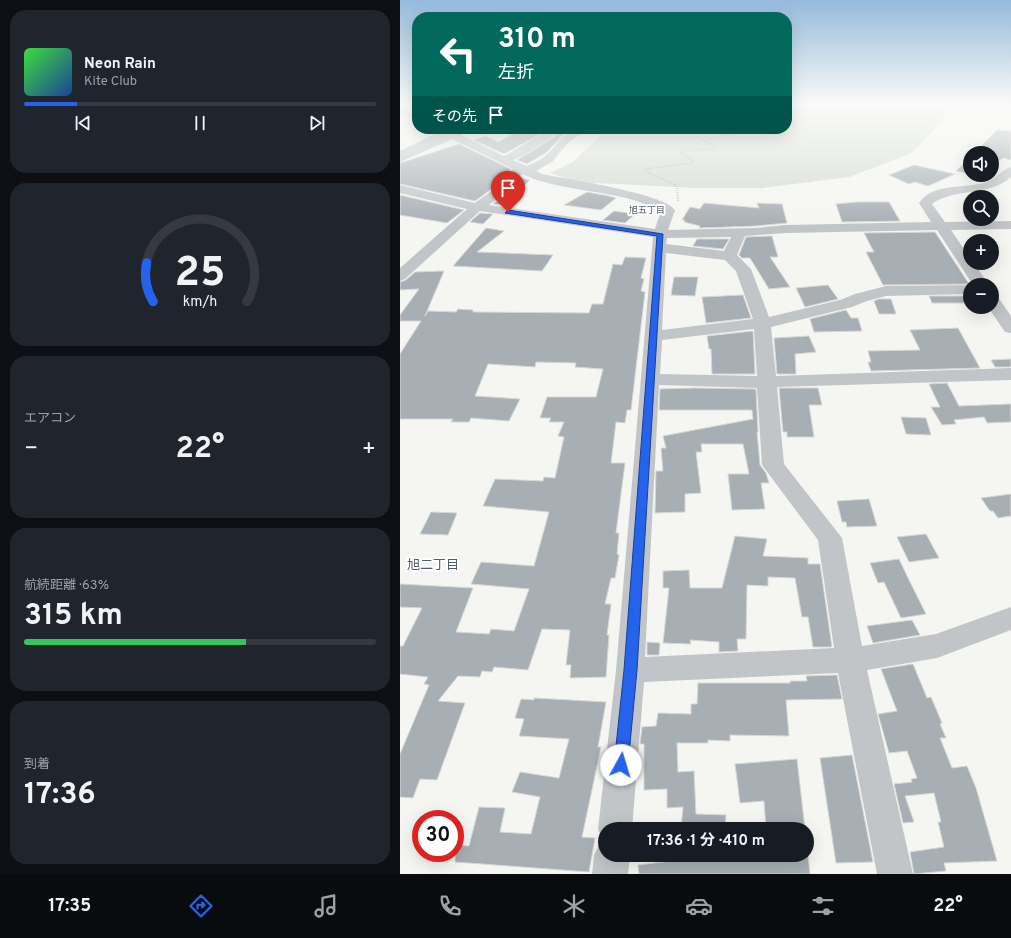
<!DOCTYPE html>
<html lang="ja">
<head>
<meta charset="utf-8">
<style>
	body { margin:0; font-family:Overpass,"Noto Sans JP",sans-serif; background:#20242c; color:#f1f3f6; height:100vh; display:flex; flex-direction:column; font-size:15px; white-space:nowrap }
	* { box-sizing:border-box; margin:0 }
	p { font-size:13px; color:#9ea1a6 }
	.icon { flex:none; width:22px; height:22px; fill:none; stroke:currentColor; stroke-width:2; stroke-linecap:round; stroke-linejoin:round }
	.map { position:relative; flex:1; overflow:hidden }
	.panel { display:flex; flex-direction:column; gap:10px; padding:10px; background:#0d0f14; width:400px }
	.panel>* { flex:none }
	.guide { position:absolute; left:12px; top:12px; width:380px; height:122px; border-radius:16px; box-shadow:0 4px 16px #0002; background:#00695c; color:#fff; overflow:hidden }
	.buttons { position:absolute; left:563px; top:146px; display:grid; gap:8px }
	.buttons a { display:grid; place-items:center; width:36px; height:36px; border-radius:50%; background:#171b24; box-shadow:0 4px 16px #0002; font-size:20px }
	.speed { position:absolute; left:12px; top:810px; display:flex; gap:8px; font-size:20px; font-weight:700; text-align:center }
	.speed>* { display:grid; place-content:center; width:52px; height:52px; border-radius:50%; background:#171b24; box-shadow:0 4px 16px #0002; line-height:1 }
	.speed .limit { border:6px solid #d22; background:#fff; color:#111 }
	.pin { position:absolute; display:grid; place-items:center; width:34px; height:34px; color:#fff; margin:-41px -17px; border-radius:50% 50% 50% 0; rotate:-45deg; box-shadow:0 0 4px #0007 }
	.pin .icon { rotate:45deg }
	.me { position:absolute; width:44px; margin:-22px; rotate:6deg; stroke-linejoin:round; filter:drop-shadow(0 0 3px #0008) }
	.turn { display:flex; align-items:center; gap:14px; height:84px; padding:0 20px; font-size:18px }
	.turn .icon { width:52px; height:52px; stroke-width:2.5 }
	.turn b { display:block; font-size:28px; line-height:34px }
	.then { display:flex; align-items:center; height:38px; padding:0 20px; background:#0003; gap:8px; font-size:15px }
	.big { font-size:30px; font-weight:700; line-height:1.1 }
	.panel .card { flex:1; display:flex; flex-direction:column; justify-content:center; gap:6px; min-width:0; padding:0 14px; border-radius:16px; background:#20242c }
	.panel .dial { align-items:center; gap:0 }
	.dial svg { height:104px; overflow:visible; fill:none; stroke:#363941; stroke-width:7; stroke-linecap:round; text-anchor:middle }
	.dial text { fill:#f1f3f6; stroke:none }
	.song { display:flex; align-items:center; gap:12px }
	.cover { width:48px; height:48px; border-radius:6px; background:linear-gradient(135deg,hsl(120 70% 55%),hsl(220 70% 35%)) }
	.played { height:4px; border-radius:2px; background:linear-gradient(90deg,#2563eb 15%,#363941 15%) }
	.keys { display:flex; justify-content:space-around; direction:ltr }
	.heat { display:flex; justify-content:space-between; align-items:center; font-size:22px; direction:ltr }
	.charge { height:6px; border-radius:3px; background:linear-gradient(90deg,#34c759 63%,#363941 0) }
	.trip { position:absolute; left:198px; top:822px; width:216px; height:40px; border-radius:20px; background:#171b24; box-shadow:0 4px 16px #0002; font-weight:700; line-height:40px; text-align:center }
	.tab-bar { display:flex; height:64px; justify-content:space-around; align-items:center; background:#090b0e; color:#9ea1a6 }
	.tab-bar .icon { width:28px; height:28px }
	.tab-bar .on { color:#2563eb }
	.tab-bar b { font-size:18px; color:#f1f3f6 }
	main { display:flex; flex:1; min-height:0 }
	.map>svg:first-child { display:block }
	.green { fill:#d6dcd3 }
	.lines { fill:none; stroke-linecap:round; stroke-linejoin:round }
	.river { fill:#b8c3c8; fill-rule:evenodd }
	.building { fill:#a7aeb4; stroke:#d7d7d5 }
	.path { stroke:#bbbdbf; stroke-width:1.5; stroke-dasharray:1 1; stroke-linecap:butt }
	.minor { fill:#c1c5c8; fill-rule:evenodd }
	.route { fill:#2563eb; stroke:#184099 }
	.labels { text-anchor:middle; stroke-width:4; stroke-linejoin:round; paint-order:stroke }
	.far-neighbourhood-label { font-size:9px; fill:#525e68; stroke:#fff }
	.near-neighbourhood-label { font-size:13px; fill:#525e68; stroke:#fff }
</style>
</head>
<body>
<main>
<section class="panel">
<div class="card">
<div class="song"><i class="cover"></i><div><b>Neon Rain</b><p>Kite Club</p></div></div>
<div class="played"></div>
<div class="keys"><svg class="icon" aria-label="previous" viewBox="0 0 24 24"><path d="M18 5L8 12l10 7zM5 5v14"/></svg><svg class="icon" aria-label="pause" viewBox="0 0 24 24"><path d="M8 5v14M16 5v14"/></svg><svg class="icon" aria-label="next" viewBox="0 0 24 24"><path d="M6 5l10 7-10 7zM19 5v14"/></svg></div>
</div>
<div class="card dial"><svg viewBox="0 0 100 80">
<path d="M14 69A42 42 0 1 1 86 69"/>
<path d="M14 69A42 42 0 0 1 9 39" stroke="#2563eb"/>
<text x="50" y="56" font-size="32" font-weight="700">25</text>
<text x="50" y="72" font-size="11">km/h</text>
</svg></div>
<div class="card"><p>エアコン</p>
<div class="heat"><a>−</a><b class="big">22°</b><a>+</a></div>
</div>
<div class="card"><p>航続距離 · 63%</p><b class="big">315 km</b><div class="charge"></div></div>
<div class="card"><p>到着</p><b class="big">17:36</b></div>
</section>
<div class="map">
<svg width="611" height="874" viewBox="0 0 611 874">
	<rect width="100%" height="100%" fill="#f5f6f2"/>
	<path class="green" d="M387 105H556L512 153 449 177 362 188H297L177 182 150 173 173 162 207 129H387Z"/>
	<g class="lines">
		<path class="river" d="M45 129H65L62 132 0 162V151Z"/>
	</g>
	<g class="building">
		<path d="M122 129 137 131 140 129H175L165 133 147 152 127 164 117 160 156 136V130H150L144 132 104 154 74 140 86 136 98 142Z"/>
		<path d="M597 130 611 131V160L603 158 592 166V153H574Z"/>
		<path d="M59 144 111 169 97 185 75 201 0 184V163Z"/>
		<path d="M570 157V174L556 171Z"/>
		<path d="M514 165 555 174 528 186 515 182 509 184 489 175Z"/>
		<path d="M120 178 130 180 103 205 93 204 107 193Z"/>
		<path d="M187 192 209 196 216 198 201 210 164 205Z"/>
		<path d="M0 195 64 210 47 223 0 215Z"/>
		<path d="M457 202H489L500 221 442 222 436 204Z"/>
		<path d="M304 203 359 208 357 203 382 204 387 223 355 226 299 228 300 226 284 222 285 220H282L290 207 300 209Z"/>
		<path d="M214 211 235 214 225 223 203 220Z"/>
		<path d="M80 213 93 214 83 224 70 222Z"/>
		<path d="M86 228 104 231 77 252 153 255 142 271 53 266Z"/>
		<path d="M535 232 569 284 483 285 466 252H474L464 233Z"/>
		<path d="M372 236 378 257H370L390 287 369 289 350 258H342L339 255 346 237Z"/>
		<path d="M297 239H329L323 249 293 246Z"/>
		<path d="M225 257 246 258 241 278 244 279 241 291 245 292 231 410H227L225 423 216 422 211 463H225L216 533H219L217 554 219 555 215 578H211L205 604H211L207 635H209L206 677 170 678 171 665H166L170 630 142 629 128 670 94 667 92 672 82 671 80 677 58 676 38 701 65 703 37 780 20 779 13 798 0 797V754L29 685 24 684 28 677 0 674V646H3L22 608 0 607V584L73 588 56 632 89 634 91 629 114 631 129 589 71 584 81 562 134 566 149 512 83 506 95 479 143 481 144 477 155 478 164 437 158 436 164 422H149L151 418H140L147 397H196L203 369 175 367 176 363 136 362 135 367 88 364 75 396 120 399 109 421 71 418 69 422H51L53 419H0V354L21 321H0V315L19 289 0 290V282L6 280 15 272 44 271 25 316 28 311 56 312 58 309 73 310V312L189 313 192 304H203L213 264 222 265Z"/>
		<path d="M274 277H298L295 296 271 295Z"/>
		<path d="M428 285 438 299 405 307 396 288Z"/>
		<path d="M343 295 351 318 306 323 302 297Z"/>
		<path d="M529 296H570V303H532Z"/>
		<path d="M479 299H491L496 314H479L474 301Z"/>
		<path d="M446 310 451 318H458L462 331 414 332 410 319Z"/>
		<path d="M558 328 580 368 471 371 468 362H471L468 351 520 350 510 330Z"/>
		<path d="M353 331 355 374H312L311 349H309L307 336Z"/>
		<path d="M409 336 416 352 395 354 396 374H377L374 338Z"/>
		<path d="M611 359V367H595L591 360Z"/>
		<path d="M547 383 559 406 611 404V422L587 423 584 417 554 420 556 424 542 425 531 407H540L529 384Z"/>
		<path d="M294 388 356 389 358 432H357L360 465 366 473 369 483H361L365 509 332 510 328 474H349L343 444H301L302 452H296L301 493 285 494V512L255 513 256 471H263L261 448H266L263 436 353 419 352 410H259L260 389Z"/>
		<path d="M379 388H418L422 405H409L414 437H387V432H383Z"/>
		<path d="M501 417 526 418 531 435 506 434Z"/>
		<path d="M611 494V516L598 518 593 511H590L581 498Z"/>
		<path d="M469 499 477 526 447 527 446 522H442L437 501Z"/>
		<path d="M31 512 57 513 48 535 20 534Z"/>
		<path d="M526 534 539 558 509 562 497 537Z"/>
		<path d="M335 536 367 539 363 556 408 558V564H420L432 647H413L408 617H402L395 578 368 577V586L347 585 346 639H337L338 651 319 652V642L290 640 291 644 263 643 269 588H263V571L289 570 290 588H322Z"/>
		<path d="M499 559 508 578 526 614 501 618 484 582 478 583 470 563Z"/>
		<path d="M512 620 520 635 473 643 467 626Z"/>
		<path d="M247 642 260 643 259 655H247Z"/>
		<path d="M513 664 527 698 531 697 542 723 540 724 546 738H540L552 768 567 766 576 788 597 861 544 863 546 871 514 874 510 852 544 847 538 822H541L534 793 505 796 514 822 503 823 494 784 512 782 511 779 517 778 507 751 489 753 478 714 497 711 481 669Z"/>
		<path d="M437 675 442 699 386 700 389 736 330 735V741L308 740V743H277L278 772 294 771 296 814 326 815 325 829H281L283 807 267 808V789L244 790V744H240L242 727 256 726 258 713 291 714V704H297L298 683H390V681H407L406 676Z"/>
		<path d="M134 698 206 702 198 747H201L182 837 195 838 189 872 55 862V845L69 846 79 807 105 808 100 832 131 834 140 797 112 792 120 772 159 778 169 739 119 736 124 719 115 718 121 699 134 700Z"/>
		<path d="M452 755 473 862 436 863 420 758Z"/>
		<path d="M397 759 405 829H366L364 801 340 803 335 764Z"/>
		<path d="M407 845 410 874H239L238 865 279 860V855H407Z"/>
	</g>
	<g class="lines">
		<path class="path" d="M278 201 277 186 245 171 246 169 290 163 294 161 280 153 281 152 314 148 315 146 302 140 319 138 332 133"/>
		<g class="minor">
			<path d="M0 107 17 114V121L0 114Z"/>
			<path d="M34 129H47L53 131 59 129 64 130 65 132 61 135 104 156C116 151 145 128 155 131L156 133 155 135 123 156 113 160 127 166C132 163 139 161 144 157 161 144 161 129 186 129L166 145 152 162 136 171 142 174C166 179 263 193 275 210L268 230 355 228 386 225 531 222 519 203C533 182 566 189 587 182 596 178 602 170 611 167V177C589 197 555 187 532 204L545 222 611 221V229L551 230 570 258V263H574L589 285H570V294L486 296 467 301 452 307 371 327 376 376 611 368V380L377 387 384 464 442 538 462 646 536 634 611 607V630L537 658 467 670 513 874H477L438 673 244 682 232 829H205V855H230L228 874H192L194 855 200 843 203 841 198 829 216 670 253 237 80 211 5 279 0 281V268L67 209 0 193V185L75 203 98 186 113 169 52 139 0 162V155L44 135ZM122 174C165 194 218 188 261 211L255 229 89 205 106 192ZM537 230 573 285 486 286 455 294 440 300 369 317 351 269 337 255 345 236 386 233ZM331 237 324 251 266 244 267 238ZM266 253 325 260 336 271 353 319 262 330ZM354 329 357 376 260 374 262 340ZM259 385 357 388 362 465 418 540 434 648 245 657Z"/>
			<path d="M592 295 598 297 611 316V333L605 332 588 307H592Z"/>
		</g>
	</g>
	<linearGradient id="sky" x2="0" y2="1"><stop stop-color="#95badb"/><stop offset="0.46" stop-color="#fafbf9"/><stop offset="1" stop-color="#fafbf9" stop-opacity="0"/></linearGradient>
	<rect width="611" height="227" fill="url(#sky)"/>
	<path class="route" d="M108 210 263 234 237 670 228 765 226 770 221 772 216 770 214 765 224 670 257 236 105 213Z"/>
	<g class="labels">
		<g class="far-neighbourhood-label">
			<text x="247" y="213">旭五丁目</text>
		</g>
		<g class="near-neighbourhood-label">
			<text x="33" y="569">旭二丁目</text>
		</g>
	</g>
</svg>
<div class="buttons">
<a><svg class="icon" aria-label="sound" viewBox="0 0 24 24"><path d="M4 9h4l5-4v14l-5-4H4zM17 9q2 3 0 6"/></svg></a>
<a><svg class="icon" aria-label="search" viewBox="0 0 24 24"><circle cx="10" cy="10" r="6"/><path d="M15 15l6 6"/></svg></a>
<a>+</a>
<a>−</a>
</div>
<div class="speed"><div class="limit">30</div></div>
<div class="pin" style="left:108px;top:212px;background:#d93025"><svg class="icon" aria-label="arrive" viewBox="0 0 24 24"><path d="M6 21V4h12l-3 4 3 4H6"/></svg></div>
<svg class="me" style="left:221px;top:765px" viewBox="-20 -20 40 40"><circle r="19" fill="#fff"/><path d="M0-13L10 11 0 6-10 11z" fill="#2563eb"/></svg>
<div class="trip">17:36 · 1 分 · 410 m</div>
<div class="guide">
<div class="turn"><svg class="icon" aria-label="left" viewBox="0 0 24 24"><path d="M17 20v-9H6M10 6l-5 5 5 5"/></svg><div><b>310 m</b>左折</div></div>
<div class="then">その先<svg class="icon" aria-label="arrive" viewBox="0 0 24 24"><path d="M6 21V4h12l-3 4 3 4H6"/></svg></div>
</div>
</div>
</main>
<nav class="tab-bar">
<b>17:35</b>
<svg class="icon on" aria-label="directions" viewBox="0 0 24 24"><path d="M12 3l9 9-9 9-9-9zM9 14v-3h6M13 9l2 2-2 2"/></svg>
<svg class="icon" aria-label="music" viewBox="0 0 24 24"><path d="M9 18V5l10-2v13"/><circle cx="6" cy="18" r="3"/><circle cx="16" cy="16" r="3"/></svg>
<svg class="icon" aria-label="phone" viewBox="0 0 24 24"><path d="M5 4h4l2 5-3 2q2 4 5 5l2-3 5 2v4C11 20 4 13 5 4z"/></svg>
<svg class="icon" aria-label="climate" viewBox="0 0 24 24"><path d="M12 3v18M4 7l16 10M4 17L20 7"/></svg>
<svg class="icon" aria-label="car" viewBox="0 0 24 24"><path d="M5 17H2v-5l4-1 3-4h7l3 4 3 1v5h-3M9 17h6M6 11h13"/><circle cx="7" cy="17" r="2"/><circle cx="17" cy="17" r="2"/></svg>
<svg class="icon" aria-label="filters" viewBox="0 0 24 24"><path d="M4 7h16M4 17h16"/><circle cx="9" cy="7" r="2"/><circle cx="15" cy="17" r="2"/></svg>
<b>22°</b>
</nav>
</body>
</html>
